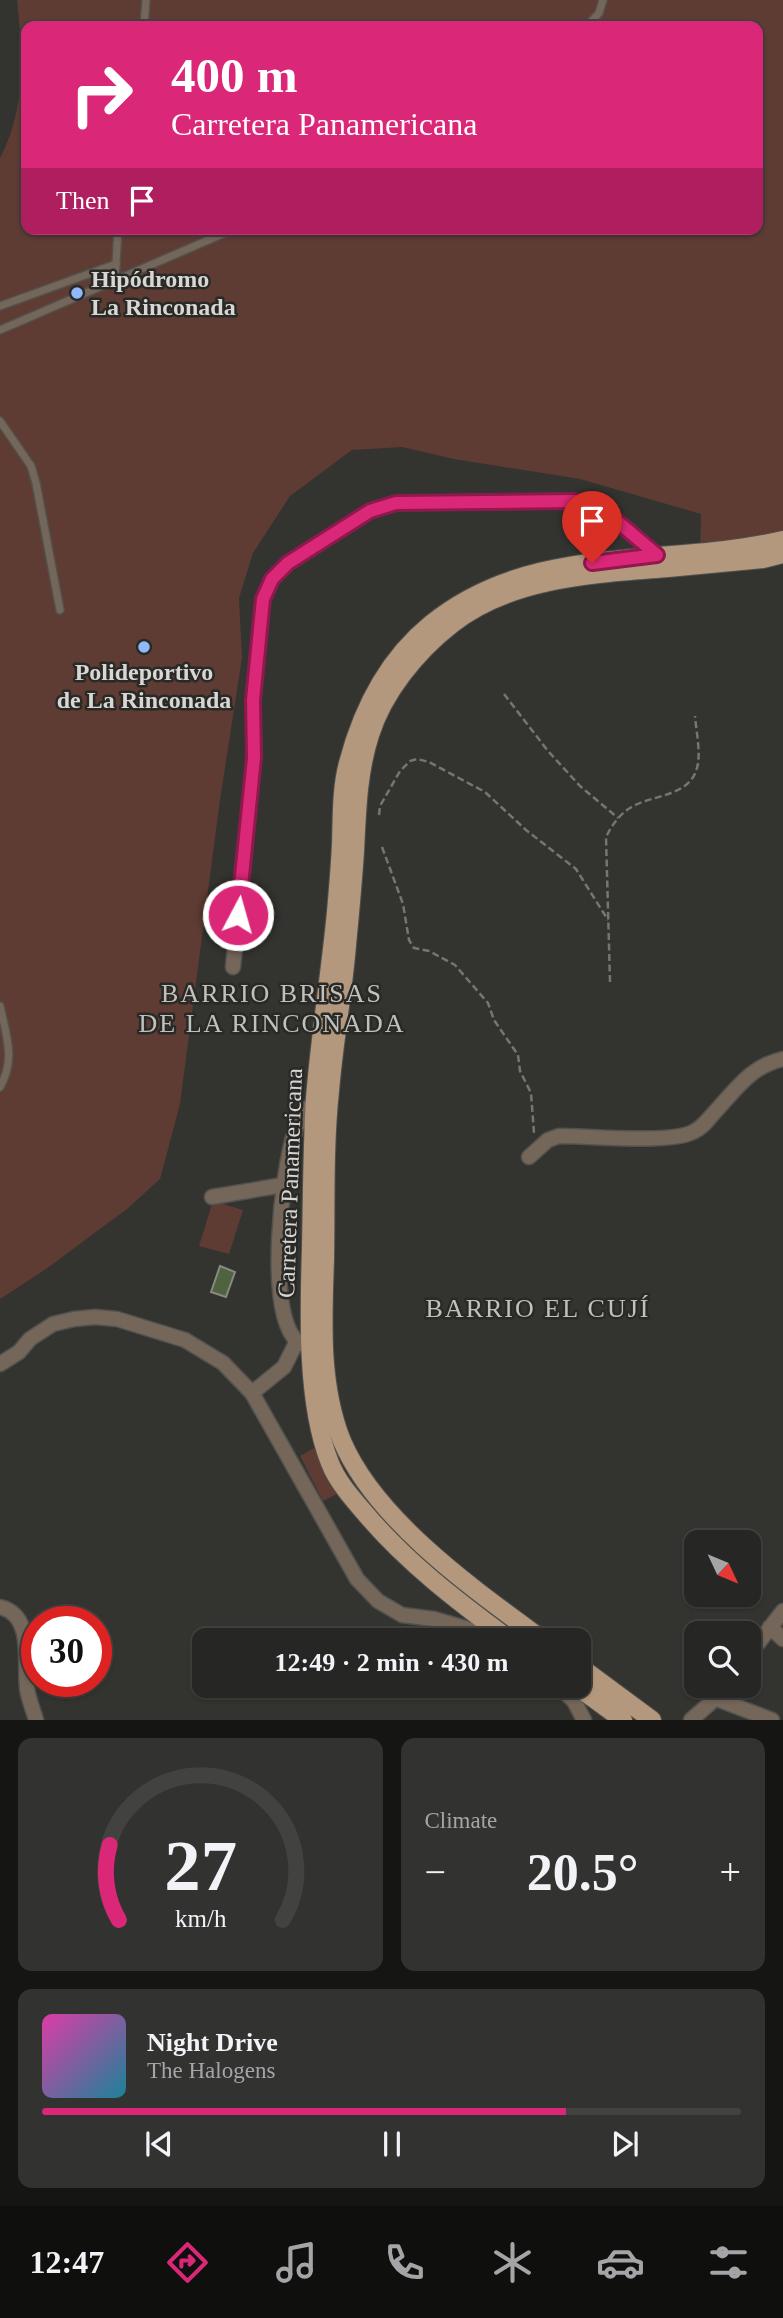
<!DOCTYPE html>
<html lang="en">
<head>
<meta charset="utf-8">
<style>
	body { margin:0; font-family:Georgia,serif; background:#323231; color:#f1f3f6; height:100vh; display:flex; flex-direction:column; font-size:26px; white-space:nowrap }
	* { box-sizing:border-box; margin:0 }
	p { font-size:23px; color:#a4a5a6 }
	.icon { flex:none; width:38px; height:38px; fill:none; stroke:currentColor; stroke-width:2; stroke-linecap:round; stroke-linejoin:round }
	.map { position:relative; height:1720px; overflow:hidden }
	.side { display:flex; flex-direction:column; gap:18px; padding:18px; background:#151514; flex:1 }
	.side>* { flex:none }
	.guide { position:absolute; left:21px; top:21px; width:742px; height:214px; border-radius:14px; box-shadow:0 2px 5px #0004,0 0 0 2px #424341; background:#db2777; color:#fff; overflow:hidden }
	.needle { width:46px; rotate:134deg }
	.buttons { position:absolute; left:684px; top:1530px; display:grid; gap:14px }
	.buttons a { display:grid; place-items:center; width:77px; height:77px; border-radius:14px; background:#262624; box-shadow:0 2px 5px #0004,0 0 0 2px #424341; font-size:35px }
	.speed { position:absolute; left:21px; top:1606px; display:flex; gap:14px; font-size:35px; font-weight:700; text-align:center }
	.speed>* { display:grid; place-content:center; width:91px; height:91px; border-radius:50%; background:#262624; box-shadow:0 2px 5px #0004,0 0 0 2px #424341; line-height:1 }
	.speed .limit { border:10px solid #d22; background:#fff; color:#111 }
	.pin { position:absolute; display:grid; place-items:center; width:60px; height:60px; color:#fff; margin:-72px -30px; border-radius:50% 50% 50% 0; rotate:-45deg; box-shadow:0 0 7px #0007 }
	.pin .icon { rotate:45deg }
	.me { position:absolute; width:77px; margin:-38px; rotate:6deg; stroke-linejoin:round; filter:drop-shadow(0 0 5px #0008) }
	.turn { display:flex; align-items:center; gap:24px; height:147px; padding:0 35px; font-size:32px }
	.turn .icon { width:91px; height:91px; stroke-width:2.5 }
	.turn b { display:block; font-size:49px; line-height:60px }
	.then { display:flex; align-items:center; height:66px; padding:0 35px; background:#0003; gap:14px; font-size:26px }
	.big { font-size:52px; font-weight:700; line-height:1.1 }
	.side .tile { flex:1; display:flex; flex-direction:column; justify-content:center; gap:10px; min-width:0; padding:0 24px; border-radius:14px; background:#323231 }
	.side .dial { align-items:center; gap:0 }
	.dial svg { height:182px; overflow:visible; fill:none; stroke:#424341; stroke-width:7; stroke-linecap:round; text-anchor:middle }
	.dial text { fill:#f1f3f6; stroke:none }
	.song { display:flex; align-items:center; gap:21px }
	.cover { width:84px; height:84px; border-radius:10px; background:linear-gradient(135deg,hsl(320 70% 55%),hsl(190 70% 35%)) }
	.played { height:7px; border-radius:4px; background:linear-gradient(90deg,#db2777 75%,#424341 75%) }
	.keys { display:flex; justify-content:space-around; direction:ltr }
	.heat { display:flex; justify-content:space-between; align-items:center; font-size:38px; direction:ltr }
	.side .tiles { flex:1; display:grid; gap:18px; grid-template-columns:1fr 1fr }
	.tile:last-child { grid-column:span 2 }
	.trip { position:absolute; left:192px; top:1628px; width:399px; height:70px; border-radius:14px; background:#262624; box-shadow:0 2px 5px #0004,0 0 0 2px #424341; font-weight:700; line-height:70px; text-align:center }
	.menu { display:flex; height:112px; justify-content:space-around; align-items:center; background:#0f0f0e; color:#a4a5a6 }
	.menu .icon { width:49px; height:49px }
	.menu .selected { color:#db2777 }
	.menu b { font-size:32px; color:#f1f3f6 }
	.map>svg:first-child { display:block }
	.green { fill:#5e3c34; fill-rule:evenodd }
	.building { fill:#50633f; stroke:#878985; stroke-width:2 }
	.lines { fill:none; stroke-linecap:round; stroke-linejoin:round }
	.lane-casing { stroke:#51514e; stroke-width:10 }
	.street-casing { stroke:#51514e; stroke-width:17 }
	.primary-casing { stroke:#51514e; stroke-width:20 }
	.path { stroke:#767573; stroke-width:2.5; stroke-dasharray:7 3.5; stroke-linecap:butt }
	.lane { stroke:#746659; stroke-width:7 }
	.street { stroke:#746659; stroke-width:14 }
	.primary { stroke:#b4987d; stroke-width:18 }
	.route-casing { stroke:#8e194d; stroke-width:18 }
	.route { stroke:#db2777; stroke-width:12 }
	.poi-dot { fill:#90b8fd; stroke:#292926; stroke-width:2.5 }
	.labels { text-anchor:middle; stroke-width:5; stroke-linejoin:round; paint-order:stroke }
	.poi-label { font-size:24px; font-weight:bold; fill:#d8d7d6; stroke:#292926; text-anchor:start }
	.street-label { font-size:24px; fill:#d8d7d6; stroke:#292926 }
	.neighbourhood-label { font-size:26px; letter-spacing:2px; fill:#c1c0bc; stroke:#292926 }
</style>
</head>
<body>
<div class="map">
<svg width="783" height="1720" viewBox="0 0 783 1720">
	<rect width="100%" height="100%" fill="#333330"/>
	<g class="green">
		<path d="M17 0H783V540L700 553 701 514 580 479 454 459 402 447 352 450 290 496 253 553 239 598 242 658 220 800 180 1104 160 1179 127 1209 46 1269 0 1299V158C26 109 23 54 17 0ZM26 26H758V229H26Z"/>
		<path d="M213 1201 243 1210 229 1254 199 1246Z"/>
		<path d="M314 1448 337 1494 323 1501 300 1456Z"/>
	</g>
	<path class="building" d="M220 1266 235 1272 226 1297 211 1292Z"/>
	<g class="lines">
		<defs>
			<g id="lane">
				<path d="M144 26 146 0"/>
				<path d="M587 26 599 13 603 0"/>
				<path d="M115 282 118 229"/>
				<path d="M0 306 116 264"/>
				<path d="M0 330 234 229"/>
				<path d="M0 421 31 466 36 483 60 610"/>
				<path d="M0 1006C6 1035 16 1059 0 1087"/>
			</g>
			<g id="street">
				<path d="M233 967 254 758 253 700 263 599 272 579 288 563 370 511 396 503 574 501 599 506 657 555"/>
				<path d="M529 1157 548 1140 559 1136C590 1136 669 1144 693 1132 702 1128 707 1121 713 1114 735 1091 750 1066 783 1059"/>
				<path d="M212 1197 283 1185"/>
				<path d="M312 1348C308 1346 301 1344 297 1341 265 1312 282 1169 295 1131 299 1119 309 1109 315 1099"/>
				<path d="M0 1364 19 1352 30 1339 53 1324 74 1319 95 1317 117 1319 185 1340 223 1363 252 1393 357 1579 378 1601 402 1615 434 1619 485 1634 497 1640"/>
				<path d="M252 1393 284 1367 297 1341"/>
				<path d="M0 1607C34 1615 24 1660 27 1688 28 1698 33 1709 36 1720"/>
				<path d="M770 1627 783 1639"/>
				<path d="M749 1655 783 1611"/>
				<path d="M557 1685 574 1701 584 1720"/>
				<path d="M717 1699 772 1720"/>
				<path d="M691 1720C704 1708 717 1699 727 1685"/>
			</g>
			<g id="primary">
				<path d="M510 1640C457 1601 406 1562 364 1512 351 1497 337 1481 330 1463 306 1403 309 1312 311 1248 312 1198 312 1148 315 1098 320 1036 330 974 336 912 338 889 340 867 341 844 342 817 341 789 348 763 362 710 388 659 431 624 533 541 664 568 783 540"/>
				<path d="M543 1640C475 1590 376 1521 342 1441 319 1384 323 1319 325 1259 326 1204 324 1146 330 1091 334 1042 343 994 347 945 350 914 353 882 355 851 357 811 358 772 370 735 383 693 417 651 452 624 512 577 595 574 668 568 700 565 732 562 763 559L783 554"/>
				<path d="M579 1666 652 1720"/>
				<path d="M575 1685 623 1720"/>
			</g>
		</defs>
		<use href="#lane" class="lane-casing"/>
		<use href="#street" class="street-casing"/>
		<use href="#primary" class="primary-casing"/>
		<g class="path">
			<path d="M504 694 548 751 580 786 618 818"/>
			<path d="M379 815 380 806 400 771 410 761 417 759 429 762 485 792 526 830 576 869 608 920"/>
			<path d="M382 847 403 904 409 940 414 948 429 951 455 965 488 1003 494 1020 518 1055 520 1071 531 1093 534 1133"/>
			<path d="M610 982 606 837C612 825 619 815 630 808 650 795 687 797 696 771 702 756 696 731 695 716"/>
			<path d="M579 1644 587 1650 584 1653"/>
		</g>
		<use href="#lane" class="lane"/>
		<use href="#street" class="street"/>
		<use href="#primary" class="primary"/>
	</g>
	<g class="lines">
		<defs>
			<path id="route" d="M238 915 254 758 253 700 263 599 272 579 288 563 370 511 396 503 574 501 599 506 657 555 592 563"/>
		</defs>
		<use href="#route" class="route-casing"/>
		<use href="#route" class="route"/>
	</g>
	<g class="poi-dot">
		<circle cx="77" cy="293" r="7"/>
		<circle cx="144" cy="647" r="7"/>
	</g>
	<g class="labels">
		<g class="poi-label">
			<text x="91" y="287">Hipódromo<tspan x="91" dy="28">La Rinconada</tspan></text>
			<text x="144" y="680" text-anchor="middle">Polideportivo<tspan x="144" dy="28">de La Rinconada</tspan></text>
		</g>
		<g class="street-label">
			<text transform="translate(290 1183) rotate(-88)" y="8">Carretera Panamericana</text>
		</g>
		<g class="neighbourhood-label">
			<text x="272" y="1002">BARRIO BRISAS<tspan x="272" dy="30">DE LA RINCONADA</tspan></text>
			<text x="538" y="1317">BARRIO EL CUJÍ</text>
		</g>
	</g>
</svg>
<div class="buttons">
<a><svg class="needle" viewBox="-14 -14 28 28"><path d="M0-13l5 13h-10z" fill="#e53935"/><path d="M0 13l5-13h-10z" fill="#a4a5a6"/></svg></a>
<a><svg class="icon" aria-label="search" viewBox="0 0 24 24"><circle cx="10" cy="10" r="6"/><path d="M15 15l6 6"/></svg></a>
</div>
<div class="speed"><div class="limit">30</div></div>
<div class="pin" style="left:592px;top:563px;background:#d93025"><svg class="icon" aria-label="arrive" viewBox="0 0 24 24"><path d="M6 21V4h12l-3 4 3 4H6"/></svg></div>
<svg class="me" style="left:238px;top:915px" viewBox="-20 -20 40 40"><circle r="17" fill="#db2777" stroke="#fff" stroke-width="3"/><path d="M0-11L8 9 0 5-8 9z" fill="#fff"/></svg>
<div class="trip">12:49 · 2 min · 430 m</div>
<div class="guide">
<div class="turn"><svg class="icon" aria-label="right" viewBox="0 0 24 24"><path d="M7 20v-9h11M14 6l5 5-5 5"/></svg><div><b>400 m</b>Carretera Panamericana</div></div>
<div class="then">Then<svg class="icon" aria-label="arrive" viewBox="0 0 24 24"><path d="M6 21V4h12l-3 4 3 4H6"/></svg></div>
</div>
</div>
<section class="side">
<div class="tiles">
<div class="tile dial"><svg viewBox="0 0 100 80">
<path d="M14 69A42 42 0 1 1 86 69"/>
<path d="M14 69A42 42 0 0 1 10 36" stroke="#db2777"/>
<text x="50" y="56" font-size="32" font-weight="700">27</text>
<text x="50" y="72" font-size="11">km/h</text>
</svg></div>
<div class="tile"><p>Climate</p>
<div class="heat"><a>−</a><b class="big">20.5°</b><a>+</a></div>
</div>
<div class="tile">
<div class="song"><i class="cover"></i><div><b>Night Drive</b><p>The Halogens</p></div></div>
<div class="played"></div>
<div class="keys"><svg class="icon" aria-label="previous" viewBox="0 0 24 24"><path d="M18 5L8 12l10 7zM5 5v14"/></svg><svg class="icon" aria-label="pause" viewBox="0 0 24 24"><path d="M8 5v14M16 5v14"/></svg><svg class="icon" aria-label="next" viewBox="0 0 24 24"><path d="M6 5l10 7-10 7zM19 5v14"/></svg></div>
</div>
</div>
</section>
<nav class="menu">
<b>12:47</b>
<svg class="icon selected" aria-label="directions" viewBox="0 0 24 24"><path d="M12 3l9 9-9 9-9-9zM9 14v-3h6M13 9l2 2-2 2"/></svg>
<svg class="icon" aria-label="music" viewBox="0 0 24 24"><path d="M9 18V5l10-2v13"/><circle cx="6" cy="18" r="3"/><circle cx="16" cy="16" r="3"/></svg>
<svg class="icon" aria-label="phone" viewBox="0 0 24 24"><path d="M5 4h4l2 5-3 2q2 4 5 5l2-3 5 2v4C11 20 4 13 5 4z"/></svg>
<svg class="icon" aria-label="climate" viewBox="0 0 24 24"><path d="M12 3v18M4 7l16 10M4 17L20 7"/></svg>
<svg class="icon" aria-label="car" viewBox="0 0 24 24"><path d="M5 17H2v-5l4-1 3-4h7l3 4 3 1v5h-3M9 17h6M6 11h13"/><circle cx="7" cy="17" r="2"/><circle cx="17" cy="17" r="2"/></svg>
<svg class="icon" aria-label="filters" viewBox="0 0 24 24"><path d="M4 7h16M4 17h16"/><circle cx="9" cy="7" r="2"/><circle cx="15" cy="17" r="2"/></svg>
</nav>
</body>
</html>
